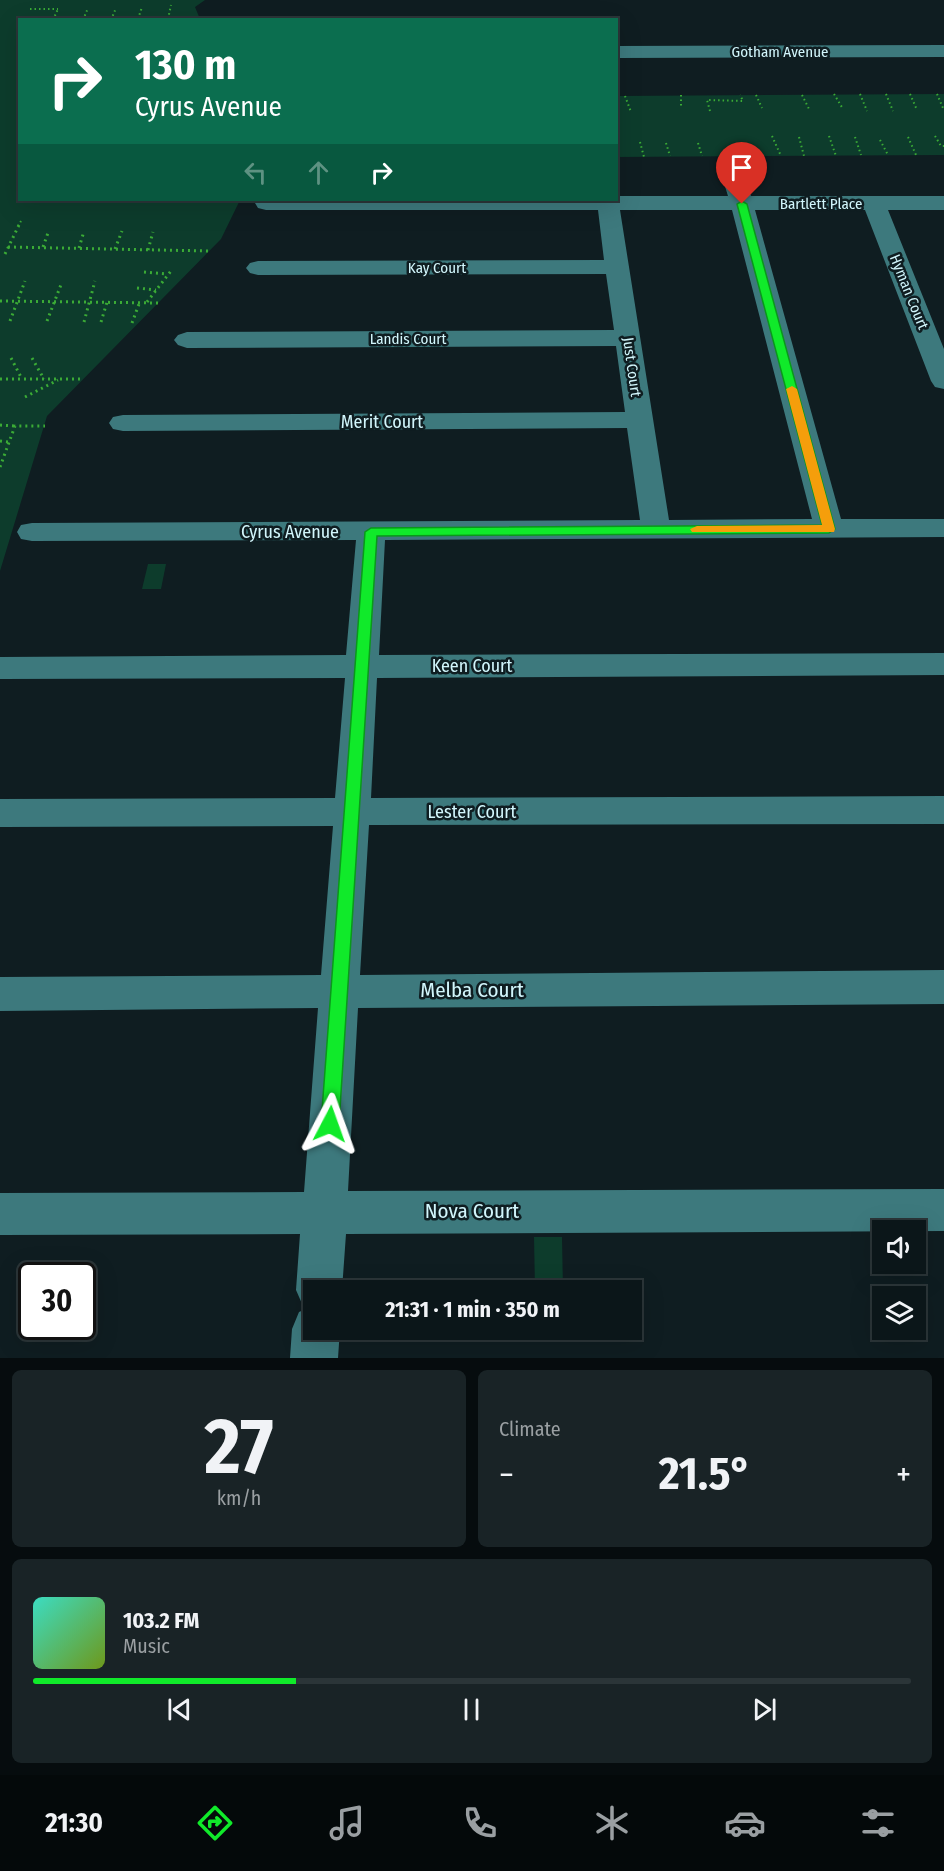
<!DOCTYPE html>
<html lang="en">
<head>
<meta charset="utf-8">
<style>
	body { margin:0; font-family:"Fira Sans Condensed",sans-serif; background:#192326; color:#f1f3f6; height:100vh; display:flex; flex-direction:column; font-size:22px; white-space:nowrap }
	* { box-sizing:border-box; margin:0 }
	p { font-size:20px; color:#9a9fa2 }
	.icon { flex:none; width:33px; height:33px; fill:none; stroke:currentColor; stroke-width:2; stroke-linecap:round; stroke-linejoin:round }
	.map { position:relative; height:1358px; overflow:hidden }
	.side { display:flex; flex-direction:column; gap:12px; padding:12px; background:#060c0e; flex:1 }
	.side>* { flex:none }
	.guide { position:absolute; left:18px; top:18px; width:600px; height:183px; border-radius:0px; box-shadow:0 6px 24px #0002,0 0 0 2px #2b3538; background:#0b6e4f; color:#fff; overflow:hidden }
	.controls { position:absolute; left:872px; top:1220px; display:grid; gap:12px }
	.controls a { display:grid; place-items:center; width:54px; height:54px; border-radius:0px; background:#0b1619; box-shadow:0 6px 24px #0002,0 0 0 2px #2b3538; font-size:30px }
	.speed { position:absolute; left:18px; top:1262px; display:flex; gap:12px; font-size:30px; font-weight:700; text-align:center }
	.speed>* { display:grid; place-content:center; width:78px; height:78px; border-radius:50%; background:#0b1619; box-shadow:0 6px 24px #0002,0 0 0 2px #2b3538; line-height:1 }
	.speed .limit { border:3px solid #111; border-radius:9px; background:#fff; color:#111 }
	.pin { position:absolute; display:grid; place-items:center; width:51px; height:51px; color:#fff; margin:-62px -26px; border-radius:50% 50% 50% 0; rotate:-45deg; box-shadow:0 0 6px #0007 }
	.pin .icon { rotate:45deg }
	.me { position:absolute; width:66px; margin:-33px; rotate:4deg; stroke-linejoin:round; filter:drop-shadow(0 0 4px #0008) }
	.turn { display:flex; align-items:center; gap:21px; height:126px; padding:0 18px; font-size:27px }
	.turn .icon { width:78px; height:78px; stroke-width:2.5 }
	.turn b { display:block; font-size:42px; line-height:51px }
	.lanes { display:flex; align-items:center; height:57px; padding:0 18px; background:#0003; justify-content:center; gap:30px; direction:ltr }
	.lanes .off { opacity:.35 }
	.big { font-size:45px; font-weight:700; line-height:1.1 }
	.side .tile { flex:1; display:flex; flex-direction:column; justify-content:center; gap:9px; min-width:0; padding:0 21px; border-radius:9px; background:#192326 }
	.side .dial { align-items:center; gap:0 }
	.dial b { font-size:78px; line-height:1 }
	.song { display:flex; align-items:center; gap:18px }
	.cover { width:72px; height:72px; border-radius:9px; background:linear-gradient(135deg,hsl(170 70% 55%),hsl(80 70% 35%)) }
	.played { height:6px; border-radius:3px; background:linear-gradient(90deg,#10ea2a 30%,#2b3538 30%) }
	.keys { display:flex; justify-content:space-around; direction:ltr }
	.heat { display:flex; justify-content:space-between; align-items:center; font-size:33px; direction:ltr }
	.side .tiles { flex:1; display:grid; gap:12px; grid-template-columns:1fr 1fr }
	.tile:last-child { grid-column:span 2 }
	.trip { position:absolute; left:303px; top:1280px; width:339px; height:60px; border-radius:0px; background:#0b1619; box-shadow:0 6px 24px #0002,0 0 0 2px #2b3538; font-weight:700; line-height:60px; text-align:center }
	.tabs { display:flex; height:96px; justify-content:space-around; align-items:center; background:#04090a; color:#9a9fa2 }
	.tabs .icon { width:42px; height:42px }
	.tabs .current { color:#10ea2a }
	.tabs b { font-size:27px; color:#f1f3f6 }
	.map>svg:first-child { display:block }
	.water { fill:#0d3c2c }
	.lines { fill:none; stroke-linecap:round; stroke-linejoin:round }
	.path-far1 { stroke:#3bab36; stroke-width:2; stroke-dasharray:1.5 3; stroke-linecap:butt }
	.path { stroke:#3bab36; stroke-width:3; stroke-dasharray:2 4; stroke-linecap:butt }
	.minor { fill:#3d797d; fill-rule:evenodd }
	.route { fill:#10ea2a; stroke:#0a981b; stroke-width:1.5 }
	.slow { fill:#f59e0b }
	.labels { text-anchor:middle; stroke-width:5; stroke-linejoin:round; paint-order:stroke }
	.far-street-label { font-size:15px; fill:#d2f6fc; stroke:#0f1d21 }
	.street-label { font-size:18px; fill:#d2f6fc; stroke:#0f1d21 }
	.near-street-label { font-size:21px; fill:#d2f6fc; stroke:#0f1d21 }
</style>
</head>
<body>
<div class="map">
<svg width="944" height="1358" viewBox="0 0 944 1358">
	<rect width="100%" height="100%" fill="#0f1d21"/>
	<g class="water">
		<path d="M0 0H205L195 7 200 19 20 20V200H240L221 239 47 416 0 571Z"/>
		<path d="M944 94V155L617 157V96Z"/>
		<path d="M148 564H166L161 589H142Z"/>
		<path d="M534 1237H562L563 1290H535Z"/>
	</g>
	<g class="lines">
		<g class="path-far1">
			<path d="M30 9H58"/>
			<path d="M138 19 142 7"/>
			<path d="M168 19 171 5"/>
			<path d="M53 20 58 9"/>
			<path d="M83 20 88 8"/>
			<path d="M111 20 116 8"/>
			<path d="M123 20 200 19"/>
			<path d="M834 94 843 109"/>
			<path d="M860 94 867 111"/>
			<path d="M886 94 893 111"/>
			<path d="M910 94 917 110"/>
			<path d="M937 94 943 108"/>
			<path d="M681 95V107"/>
			<path d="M756 95 762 108"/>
			<path d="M802 95 809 109"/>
			<path d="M625 96 631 112"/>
			<path d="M710 111 707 100 743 101 740 95"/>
			<path d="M772 136 781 156"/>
			<path d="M829 136 836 156"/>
			<path d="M935 136 941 146H944"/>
			<path d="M799 137 804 156"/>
			<path d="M855 137 861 155"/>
			<path d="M908 137 916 155"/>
			<path d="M880 140 888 155"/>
			<path d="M640 142 644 157"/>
			<path d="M666 143 670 156"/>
			<path d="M698 143 702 156"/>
			<path d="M18 226 21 221"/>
		</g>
		<g class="path">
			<path d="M8 247 209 251"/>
			<path d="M43 247 49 230"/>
			<path d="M79 248 84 231"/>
			<path d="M115 249 122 231"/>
			<path d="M148 250 153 232"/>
			<path d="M5 254 19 225"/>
			<path d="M144 272 167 274"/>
			<path d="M137 288 156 290"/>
			<path d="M0 301 158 303"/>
			<path d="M147 302 171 271"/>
			<path d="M10 321 25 281"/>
			<path d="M47 321 62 282"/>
			<path d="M84 322 95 281"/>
			<path d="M101 322 107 302"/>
			<path d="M132 323 139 304"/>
			<path d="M11 358 22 379"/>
			<path d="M32 358 44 379"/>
			<path d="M0 379H82"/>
			<path d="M25 397 58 380"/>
			<path d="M0 425 15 426"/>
			<path d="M0 441 9 442"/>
			<path d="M0 467 15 426H45"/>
		</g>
		<g class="minor">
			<path d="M944 45V57L616 58V46Z"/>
			<path d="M730 161 738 162 751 196H944V210H888L944 349V389L935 387 931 381 865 210H755L841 519H944V537L385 540 379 655 944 653V675L377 678 371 798 944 796V824L369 825 360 975 944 970V1004L358 1008 348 1191 944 1189V1231L346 1234 342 1290H314V1329H340L338 1358H290L292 1329 299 1312 308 1308 303 1306 296 1290 300 1234 0 1235V1193L304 1192 318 1008 0 1011V977L321 975 333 826 0 827V799L335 798 345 678 0 679V657L346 655 356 540 32 541 21 539 17 532 21 525 32 523 640 520 627 428 123 431 113 429 109 423 113 417 123 415 625 412 616 346 187 348 178 345 174 340 178 335 187 332 614 330 606 274 258 275 250 273 246 268 250 263 258 261 604 260 598 210H266L258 208 255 203 257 200H616V196H728L719 167 722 162ZM620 210H732L812 519 669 520Z"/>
		</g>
	</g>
	<path class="route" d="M742 201 747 204 835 529 829 533 377 536 339 1124 336 1129 330 1132 324 1129 321 1124 365 532 371 528 822 525 737 204Z"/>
	<path class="slow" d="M792 386 797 389 835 529 834 532H692L690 529 697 526 822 525 786 389Z"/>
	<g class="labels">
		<g class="far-street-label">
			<text x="780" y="57">Gotham Avenue</text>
			<text x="821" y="209">Bartlett Place</text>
			<text x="437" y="273">Kay Court</text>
			<text transform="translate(909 292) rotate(68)" y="5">Hyman Court</text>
			<text x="408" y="344">Landis Court</text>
			<text transform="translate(632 367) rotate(82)" y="5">Just Court</text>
		</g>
		<g class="street-label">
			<text x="382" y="428">Merit Court</text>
			<text x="290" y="538">Cyrus Avenue</text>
			<text x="472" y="672">Keen Court</text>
			<text x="472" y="818">Lester Court</text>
		</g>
		<g class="near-street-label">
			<text x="472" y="997">Melba Court</text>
			<text x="472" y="1218">Nova Court</text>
		</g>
	</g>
</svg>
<div class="controls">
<a><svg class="icon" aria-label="sound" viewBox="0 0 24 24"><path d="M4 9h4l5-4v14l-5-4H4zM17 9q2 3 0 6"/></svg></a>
<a><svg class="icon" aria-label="layers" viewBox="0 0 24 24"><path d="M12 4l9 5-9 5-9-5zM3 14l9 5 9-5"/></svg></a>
</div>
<div class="speed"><div class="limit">30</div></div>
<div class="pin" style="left:742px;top:204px;background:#d93025"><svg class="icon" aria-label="arrive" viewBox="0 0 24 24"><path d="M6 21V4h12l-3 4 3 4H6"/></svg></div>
<svg class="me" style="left:330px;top:1124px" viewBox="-20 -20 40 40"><path d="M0-17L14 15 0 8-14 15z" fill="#10ea2a" stroke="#fff" stroke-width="4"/></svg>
<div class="trip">21:31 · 1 min · 350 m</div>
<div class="guide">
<div class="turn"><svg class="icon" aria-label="right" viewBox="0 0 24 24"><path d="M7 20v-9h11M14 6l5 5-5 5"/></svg><div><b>130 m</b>Cyrus Avenue</div></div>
<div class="lanes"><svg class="icon off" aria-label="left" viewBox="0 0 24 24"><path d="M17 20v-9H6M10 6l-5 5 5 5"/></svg><svg class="icon off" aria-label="ahead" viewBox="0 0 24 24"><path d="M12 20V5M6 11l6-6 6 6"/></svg><svg class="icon" aria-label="right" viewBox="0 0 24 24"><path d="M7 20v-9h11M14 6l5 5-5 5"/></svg></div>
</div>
</div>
<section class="side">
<div class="tiles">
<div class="tile dial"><b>27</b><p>km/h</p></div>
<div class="tile"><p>Climate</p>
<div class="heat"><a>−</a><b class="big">21.5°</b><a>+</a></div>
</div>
<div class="tile">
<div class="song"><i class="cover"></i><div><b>103.2 FM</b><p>Music</p></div></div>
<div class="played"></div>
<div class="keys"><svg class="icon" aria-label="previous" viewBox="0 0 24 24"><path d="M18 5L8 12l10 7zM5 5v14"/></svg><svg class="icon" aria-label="pause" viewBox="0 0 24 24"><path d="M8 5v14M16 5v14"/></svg><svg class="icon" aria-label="next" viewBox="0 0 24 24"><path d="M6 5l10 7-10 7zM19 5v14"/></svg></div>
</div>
</div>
</section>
<nav class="tabs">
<b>21:30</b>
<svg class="icon current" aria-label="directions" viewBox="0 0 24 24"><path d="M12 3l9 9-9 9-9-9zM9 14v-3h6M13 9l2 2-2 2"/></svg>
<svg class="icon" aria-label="music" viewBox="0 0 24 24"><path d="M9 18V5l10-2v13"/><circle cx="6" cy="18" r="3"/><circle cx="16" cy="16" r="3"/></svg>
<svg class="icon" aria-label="phone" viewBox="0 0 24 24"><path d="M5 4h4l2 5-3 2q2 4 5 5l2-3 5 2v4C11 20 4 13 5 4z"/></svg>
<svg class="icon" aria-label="climate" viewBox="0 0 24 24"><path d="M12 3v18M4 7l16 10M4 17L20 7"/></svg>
<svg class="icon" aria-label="car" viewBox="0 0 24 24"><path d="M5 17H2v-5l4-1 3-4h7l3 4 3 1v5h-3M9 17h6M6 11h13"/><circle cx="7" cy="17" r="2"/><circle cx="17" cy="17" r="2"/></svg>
<svg class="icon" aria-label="filters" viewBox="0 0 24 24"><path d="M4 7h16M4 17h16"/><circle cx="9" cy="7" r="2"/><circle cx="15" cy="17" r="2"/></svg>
</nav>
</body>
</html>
